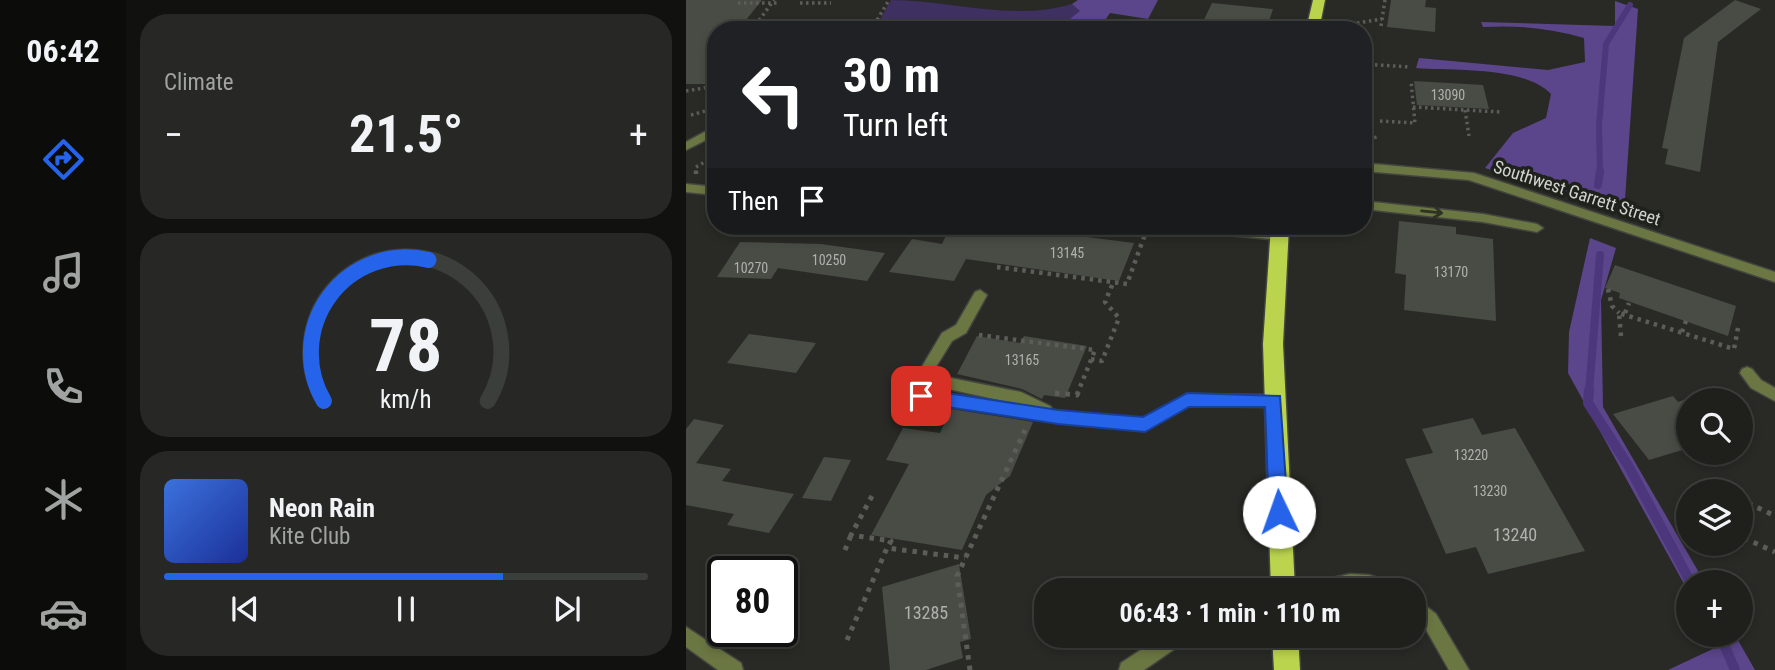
<!DOCTYPE html>
<html lang="en">
<head>
<meta charset="utf-8">
<style>
	body { margin:0; font-family:"Roboto Condensed",sans-serif; background:#272825; color:#f1f3f6; height:100vh; display:flex; flex-direction:column; font-size:26px; white-space:nowrap }
	* { box-sizing:border-box; margin:0 }
	p { font-size:23px; color:#a1a3a3 }
	.icon { flex:none; width:38px; height:38px; fill:none; stroke:currentColor; stroke-width:2; stroke-linecap:round; stroke-linejoin:round }
	.map { position:relative; flex:1; overflow:hidden }
	.sheet { display:flex; flex-direction:column; gap:14px; padding:14px; background:#11120f; width:560px }
	.sheet>* { flex:none }
	.guide { position:absolute; left:21px; top:21px; width:665px; height:214px; border-radius:28px; box-shadow:0 4px 10px #0003,0 0 0 2px #3c3e3b; background:#202124; color:#fff; overflow:hidden }
	.tools { position:absolute; left:990px; top:388px; display:grid; gap:14px }
	.tools a { display:grid; place-items:center; width:77px; height:77px; border-radius:50%; background:#1f201c; box-shadow:0 4px 10px #0003,0 0 0 2px #3c3e3b; font-size:35px }
	.speed { position:absolute; left:21px; top:556px; display:flex; gap:14px; font-size:35px; font-weight:700; text-align:center }
	.speed>* { display:grid; place-content:center; width:91px; height:91px; border-radius:50%; background:#1f201c; box-shadow:0 4px 10px #0003,0 0 0 2px #3c3e3b; line-height:1 }
	.speed .limit { border:4px solid #111; border-radius:10px; background:#fff; color:#111 }
	.pin { position:absolute; display:grid; place-items:center; width:60px; height:60px; color:#fff; margin:-30px; border-radius:14px; box-shadow:0 4px 10px #0006 }
	.me { position:absolute; width:77px; margin:-38px; rotate:357deg; stroke-linejoin:round; filter:drop-shadow(0 0 5px #0008) }
	.turn { display:flex; align-items:center; gap:24px; height:147px; padding:0 21px; font-size:32px }
	.turn .icon { width:91px; height:91px; stroke-width:2.5 }
	.turn b { display:block; font-size:49px; line-height:60px }
	.then { display:flex; align-items:center; height:66px; padding:0 21px; background:#0003; gap:14px; font-size:26px }
	.big { font-size:52px; font-weight:700; line-height:1.1 }
	.sheet .widget { flex:1; display:flex; flex-direction:column; justify-content:center; gap:10px; min-width:0; padding:0 24px; border-radius:28px; background:#272825 }
	.sheet .dial { align-items:center; gap:0 }
	.dial svg { height:182px; overflow:visible; fill:none; stroke:#3c3e3b; stroke-width:7; stroke-linecap:round; text-anchor:middle }
	.dial text { fill:#f1f3f6; stroke:none }
	.song { display:flex; align-items:center; gap:21px }
	.cover { width:84px; height:84px; border-radius:10px; background:linear-gradient(135deg,hsl(220 70% 55%),hsl(230 70% 35%)) }
	.played { height:7px; border-radius:4px; background:linear-gradient(90deg,#2563eb 70%,#3c3e3b 70%) }
	.keys { display:flex; justify-content:space-around; direction:ltr }
	.heat { display:flex; justify-content:space-between; align-items:center; font-size:38px; direction:ltr }
	.trip { position:absolute; left:348px; top:578px; width:392px; height:70px; border-radius:28px; background:#1f201c; box-shadow:0 4px 10px #0003,0 0 0 2px #3c3e3b; font-weight:700; line-height:70px; text-align:center }
	main { display:flex; flex:1; min-height:0 }
	.tabs { display:flex; flex-direction:column; width:126px; justify-content:space-around; align-items:center; background:#0c0d0b; color:#a1a3a3 }
	.tabs .icon { width:49px; height:49px }
	.tabs .on { color:#2563eb }
	.tabs b { font-size:32px; color:#f1f3f6 }
	.map>svg:first-child { display:block }
	.green { fill:#3e3060 }
	.forest { fill:#5b458b }
	.lines { fill:none; stroke-linecap:round; stroke-linejoin:round }
	.stream-far2 { stroke:#4d377c; stroke-width:6 }
	.stream-far1 { stroke:#4d377c; stroke-width:8 }
	.stream { stroke:#4d377c; stroke-width:10 }
	.building { fill:#494b45 }
	.service-casing { stroke:#444540; stroke-width:3 }
	.minor-casing { stroke:#444540; stroke-width:3 }
	.trunk-casing { stroke:#444540; stroke-width:3 }
	.path-far2 { stroke:#5c5d58; stroke-width:3.5; stroke-dasharray:2.5 3.5; stroke-linecap:butt }
	.path-far1 { stroke:#5c5d58; stroke-width:4.5; stroke-dasharray:3.5 5; stroke-linecap:butt }
	.path { stroke:#5c5d58; stroke-width:5; stroke-dasharray:4.5 6; stroke-linecap:butt }
	.service { fill:#6b7742; fill-rule:evenodd }
	.minor { fill:#6b7742; fill-rule:evenodd }
	.trunk { fill:#bbd44e; fill-rule:evenodd }
	.oneway { stroke:#2e3223 }
	.route { fill:#2563eb; stroke:#184099; stroke-width:2 }
	.labels { text-anchor:middle; stroke-width:7; stroke-linejoin:round; paint-order:stroke }
	.number-label { font-size:14px; fill:#b0b1ad }
	.street-label { font-size:18px; fill:#d2d3d0; stroke:#1f211b }
	.near-number-label { font-size:18px; fill:#b0b1ad }
</style>
</head>
<body>
<main>
<nav class="tabs">
<b>06:42</b>
<svg class="icon on" aria-label="directions" viewBox="0 0 24 24"><path d="M12 3l9 9-9 9-9-9zM9 14v-3h6M13 9l2 2-2 2"/></svg>
<svg class="icon" aria-label="music" viewBox="0 0 24 24"><path d="M9 18V5l10-2v13"/><circle cx="6" cy="18" r="3"/><circle cx="16" cy="16" r="3"/></svg>
<svg class="icon" aria-label="phone" viewBox="0 0 24 24"><path d="M5 4h4l2 5-3 2q2 4 5 5l2-3 5 2v4C11 20 4 13 5 4z"/></svg>
<svg class="icon" aria-label="climate" viewBox="0 0 24 24"><path d="M12 3v18M4 7l16 10M4 17L20 7"/></svg>
<svg class="icon" aria-label="car" viewBox="0 0 24 24"><path d="M5 17H2v-5l4-1 3-4h7l3 4 3 1v5h-3M9 17h6M6 11h13"/><circle cx="7" cy="17" r="2"/><circle cx="17" cy="17" r="2"/></svg>
</nav>
<section class="sheet">
<div class="widget"><p>Climate</p>
<div class="heat"><a>−</a><b class="big">21.5°</b><a>+</a></div>
</div>
<div class="widget dial"><svg viewBox="0 0 100 80">
<path d="M14 69A42 42 0 1 1 86 69"/>
<path d="M14 69A42 42 0 0 1 60 7" stroke="#2563eb"/>
<text x="50" y="56" font-size="32" font-weight="700">78</text>
<text x="50" y="72" font-size="11">km/h</text>
</svg></div>
<div class="widget">
<div class="song"><i class="cover"></i><div><b>Neon Rain</b><p>Kite Club</p></div></div>
<div class="played"></div>
<div class="keys"><svg class="icon" aria-label="previous" viewBox="0 0 24 24"><path d="M18 5L8 12l10 7zM5 5v14"/></svg><svg class="icon" aria-label="pause" viewBox="0 0 24 24"><path d="M8 5v14M16 5v14"/></svg><svg class="icon" aria-label="next" viewBox="0 0 24 24"><path d="M6 5l10 7-10 7zM19 5v14"/></svg></div>
</div>
</section>
<div class="map">
<svg width="1089" height="670" viewBox="0 0 1089 670">
	<rect width="100%" height="100%" fill="#292a25"/>
	<path class="green" d="M205 0C266 0 326 22 386 4L395 11 386 27 390 30H188Z"/>
	<g class="forest">
		<path d="M392 0H472L462 19 424 13 415 26 400 30 386 27 384 19 394 11 386 4Z"/>
		<path d="M929 1 952 9 938 214 799 168 827 133 860 118 865 94C838 66 768 71 730 68L733 58 862 70 899 62 898 38C864 28 832 25 797 27L795 22 929 26Z"/>
		<path d="M904 238 930 248 915 300 917 407 1019 583H1003V593L882 373 883 332Z"/>
		<path d="M1025 635H1049L1069 670H982L1031 647Z"/>
	</g>
	<g class="lines">
		<path class="stream-far2" d="M914 173 913 125 920 44 944 5"/>
		<g class="stream-far1">
			<path d="M912 185 914 171"/>
			<path d="M903 392 914 255"/>
		</g>
		<g class="stream">
			<path d="M903 390 902 403 943 467 1005 583"/>
			<path d="M1034 635 1049 670"/>
		</g>
	</g>
	<g class="building">
		<path d="M0 0H76L52 30H30V71L20 84H0Z"/>
		<path d="M705 0H740L739 7 750 8 749 32 701 27Z"/>
		<path d="M1049 0 1075 9 1032 42 1014 172 979 164 982 149 976 148 998 38Z"/>
		<path d="M526 3 587 9 580 30H513Z"/>
		<path d="M728 81 797 85 803 109 731 105Z"/>
		<path d="M713 221 770 227V234L807 239 810 321 718 310 720 275 709 273Z"/>
		<path d="M264 227 330 231 331 228 448 243 433 281 280 259 268 281 203 272 226 239 256 244Z"/>
		<path d="M54 242 135 244 199 253 181 281 92 268 85 279 31 277Z"/>
		<path d="M929 265 1050 306 1042 336 933 298 934 293 919 288Z"/>
		<path d="M63 334 130 343 110 373 41 363Z"/>
		<path d="M291 336 334 343 338 336 401 346 379 398 358 395 356 399 336 389 271 374Z"/>
		<path d="M987 396 992 402 1003 398V448L963 460 927 414Z"/>
		<path d="M265 409 347 422 324 476 300 495 276 550 185 535 223 464 200 460 217 428 254 433Z"/>
		<path d="M787 418 796 435 829 428 899 551 802 574 790 547 760 554 719 459 747 453 736 429Z"/>
		<path d="M8 419 38 425 10 463 45 469 36 481 108 494 83 533 41 525 48 514 0 505V429Z"/>
		<path d="M138 457 165 460 145 501 116 498Z"/>
		<path d="M273 564 285 639 274 642 277 658 240 670H204L196 587Z"/>
	</g>
	<g class="lines">
		<defs>
			<g id="service">
				<path d="M678 201 797 214 851 224 857 228 851 232 797 222 678 209Z"/>
				<path d="M294 290 301 295 280 333 266 341 248 370 250 375 335 392 364 406 367 410 457 419 501 394 588 395 593 397 595 401 593 405 588 407 503 406 459 431 372 423 239 402 228 421 223 423 218 421 215 417 230 392 235 390 336 405 244 385 239 383 234 370 256 333 270 325 289 292Z"/>
				<path d="M1061 367 1066 369 1075 380 1089 388V401L1065 388 1054 373 1056 369Z"/>
				<path d="M664 574 683 575 709 584 712 590H616L619 584Z"/>
				<path d="M728 597 750 614 783 670H763L738 626 728 618Z"/>
			</g>
			<g id="minor">
				<path d="M30 128V135L0 150V142L24 129Z"/>
				<path d="M677 163 788 173 1089 272V282L783 180 677 171Z"/>
				<path d="M0 184 30 187V195L0 192Z"/>
				<path d="M483 226H529L593 232 599 236 593 240 489 230Z"/>
				<path d="M0 627 55 663 57 670H32L0 647Z"/>
				<path d="M477 635H502L500 641 458 670H433L435 663Z"/>
			</g>
			<g id="trunk">
				<path d="M627 0H639L633 30H620Z"/>
				<path d="M585 226H603L597 344 609 590H585L577 344Z"/>
				<path d="M586 635H612L614 670H588Z"/>
			</g>
		</defs>
		<use href="#service" class="service-casing"/>
		<use href="#minor" class="minor-casing"/>
		<use href="#trunk" class="trunk-casing"/>
		<g class="path-far2">
			<path d="M52 3H92"/>
			<path d="M114 3H145"/>
			<path d="M671 23 696 19"/>
			<path d="M695 26 699 0"/>
			<path d="M66 30 88 0"/>
			<path d="M185 30 203 0"/>
			<path d="M26 38H30"/>
			<path d="M677 64 724 67"/>
			<path d="M0 91 30 86"/>
			<path d="M727 107 814 112"/>
			<path d="M779 110 783 136"/>
			<path d="M5 115 30 108"/>
			<path d="M694 121 729 123 725 81"/>
			<path d="M677 142 693 136"/>
			<path d="M10 173V167L30 155"/>
		</g>
		<g class="path-far1">
			<path d="M10 171V174"/>
			<path d="M311 267 441 284 462 226"/>
			<path d="M922 289 926 306 933 313"/>
			<path d="M939 313 943 303"/>
			<path d="M996 332 1001 318"/>
			<path d="M293 335 409 350 392 392"/>
			<path d="M935 336 933 313 1048 349 1052 328"/>
			<path d="M405 359 416 361 433 318 419 302 427 283"/>
		</g>
		<g class="path">
			<path d="M369 393 391 395 393 390"/>
			<path d="M186 496 165 535 205 541 201 548"/>
			<path d="M1062 503 1089 516"/>
			<path d="M1058 538 1089 552"/>
			<path d="M159 550 165 535"/>
			<path d="M161 640 201 548 279 558"/>
			<path d="M284 670 271 576 339 430"/>
		</g>
		<use href="#service" class="service"/>
		<use href="#minor" class="minor"/>
		<use href="#trunk" class="trunk"/>
	</g>
	<defs><path id="oneway-shaft" d="M-6 0H5M1.5-3L5.5 0L1.5 3" fill="none" stroke-width="1.6" stroke-linecap="round" stroke-linejoin="round" transform="scale(1.75)"/></defs>
	<use class="oneway" href="#oneway-shaft" transform="translate(746 212) rotate(6)"/>
	<path class="route" d="M235 389 372 410 457 417 501 393 594 396 602 512 600 518 593 520 586 518 583 512 579 407H503L459 432 372 424 235 403 227 396Z"/>
	<g class="labels">
		<g class="number-label">
			<text x="762" y="100">13090</text>
			<text x="381" y="258">13145</text>
			<text x="143" y="265">10250</text>
			<text x="65" y="273">10270</text>
			<text x="765" y="277">13170</text>
			<text x="336" y="365">13165</text>
			<text x="785" y="460">13220</text>
			<text x="804" y="496">13230</text>
		</g>
		<g class="street-label">
			<text transform="translate(891 193) rotate(18)" y="6">Southwest Garrett Street</text>
		</g>
		<g class="near-number-label">
			<text x="829" y="541">13240</text>
			<text x="240" y="619">13285</text>
		</g>
	</g>
</svg>
<div class="tools">
<a><svg class="icon" aria-label="search" viewBox="0 0 24 24"><circle cx="10" cy="10" r="6"/><path d="M15 15l6 6"/></svg></a>
<a><svg class="icon" aria-label="layers" viewBox="0 0 24 24"><path d="M12 4l9 5-9 5-9-5zM3 14l9 5 9-5"/></svg></a>
<a>+</a>
</div>
<div class="speed"><div class="limit">80</div></div>
<div class="pin" style="left:235px;top:396px;background:#d93025"><svg class="icon" aria-label="arrive" viewBox="0 0 24 24"><path d="M6 21V4h12l-3 4 3 4H6"/></svg></div>
<svg class="me" style="left:593px;top:512px" viewBox="-20 -20 40 40"><circle r="19" fill="#fff"/><path d="M0-13L10 11 0 6-10 11z" fill="#2563eb"/></svg>
<div class="trip">06:43 · 1 min · 110 m</div>
<div class="guide">
<div class="turn"><svg class="icon" aria-label="left" viewBox="0 0 24 24"><path d="M17 20v-9H6M10 6l-5 5 5 5"/></svg><div><b>30 m</b>Turn left</div></div>
<div class="then">Then<svg class="icon" aria-label="arrive" viewBox="0 0 24 24"><path d="M6 21V4h12l-3 4 3 4H6"/></svg></div>
</div>
</div>
</main>
</body>
</html>
